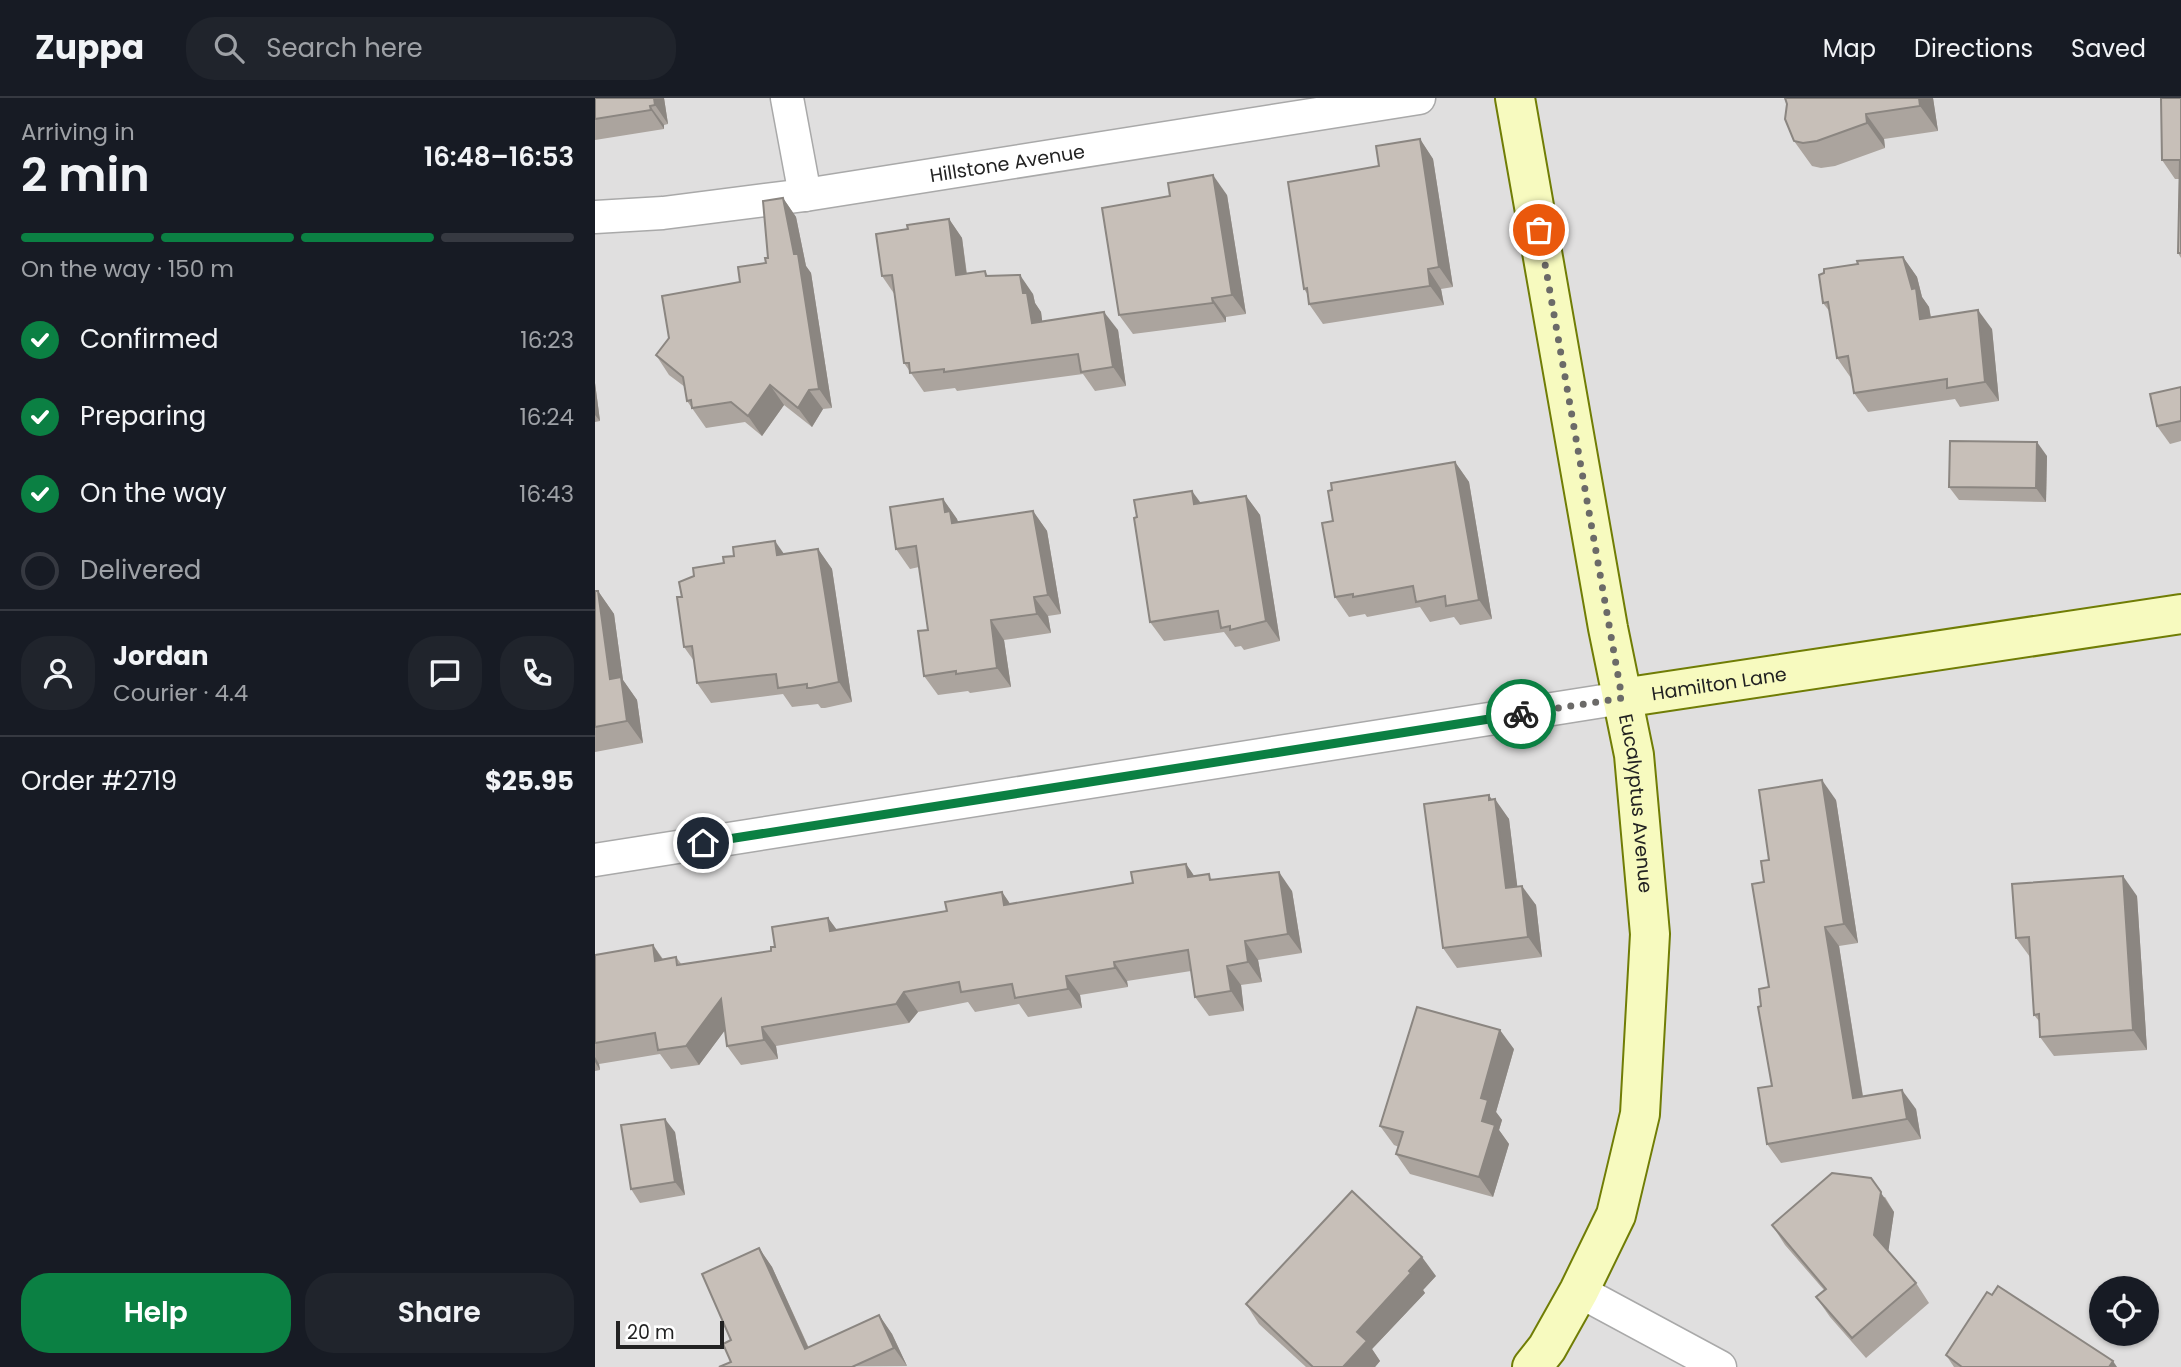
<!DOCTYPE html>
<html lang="en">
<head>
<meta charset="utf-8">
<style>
  body { margin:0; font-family:Poppins,sans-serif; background:#20242c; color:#f1f3f6; height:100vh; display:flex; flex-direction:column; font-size:26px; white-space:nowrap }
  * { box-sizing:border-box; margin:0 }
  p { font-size:23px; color:#9ea1a6 }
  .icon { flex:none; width:38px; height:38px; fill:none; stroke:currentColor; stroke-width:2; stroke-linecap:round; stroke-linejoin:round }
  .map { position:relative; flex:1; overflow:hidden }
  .panel { display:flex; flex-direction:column; background:#171b24; width:595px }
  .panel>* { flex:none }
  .fabs { position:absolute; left:1494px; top:1178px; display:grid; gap:14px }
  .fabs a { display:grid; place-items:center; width:70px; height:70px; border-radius:50%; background:#171b24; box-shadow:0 2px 5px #0004; font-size:35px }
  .scale { position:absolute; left:21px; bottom:18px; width:108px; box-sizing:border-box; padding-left:7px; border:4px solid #222; border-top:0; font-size:19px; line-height:24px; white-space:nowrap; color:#222; -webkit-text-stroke:5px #fff; paint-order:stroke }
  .pin { position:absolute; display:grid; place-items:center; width:60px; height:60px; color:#fff; margin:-30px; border:4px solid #fff; border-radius:50%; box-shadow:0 2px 7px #0007 }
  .courier { position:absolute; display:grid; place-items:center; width:70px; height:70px; margin:-35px; border:5px solid #0b8043; border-radius:50%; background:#fff; color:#222; box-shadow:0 2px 9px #0007 }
  .summary em { font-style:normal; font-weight:600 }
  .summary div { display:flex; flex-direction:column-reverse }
  .summary { display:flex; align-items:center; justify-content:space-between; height:119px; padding:0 21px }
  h1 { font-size:46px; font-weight:600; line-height:52px }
  .bar { display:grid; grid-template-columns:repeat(4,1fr); gap:10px 7px; align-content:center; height:84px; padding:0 21px }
  .bar i { height:9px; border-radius:5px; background:#363941 }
  .bar .current { background:#0b8043 }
  .bar p { grid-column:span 4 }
  .line { display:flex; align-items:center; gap:18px; padding:0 21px; border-top:2px solid #363941 }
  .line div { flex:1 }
  .round { display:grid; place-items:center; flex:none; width:74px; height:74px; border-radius:28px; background:#20242c }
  ol { padding:0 21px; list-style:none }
  li { display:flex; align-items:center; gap:21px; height:77px }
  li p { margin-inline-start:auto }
  li .icon { padding:7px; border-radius:50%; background:#0b8043; color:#fff; stroke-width:4 }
  li:last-child { color:#9ea1a6 }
  li i { width:38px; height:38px; border:4px solid #363941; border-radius:50% }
  .button { display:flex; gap:14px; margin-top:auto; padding:14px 21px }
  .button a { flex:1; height:80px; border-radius:28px; background:#0b8043; color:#fff; font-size:28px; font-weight:600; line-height:80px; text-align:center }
  .button a+a { background:#20242c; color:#f1f3f6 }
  header { display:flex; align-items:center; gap:42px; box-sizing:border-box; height:98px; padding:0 35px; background:#171b24; border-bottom:2px solid #363941 }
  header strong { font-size:33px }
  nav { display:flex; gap:38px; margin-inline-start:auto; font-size:24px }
  .search { width:490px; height:63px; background:#20242c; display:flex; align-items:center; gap:18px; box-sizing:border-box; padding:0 24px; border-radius:28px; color:#9ea1a6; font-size:26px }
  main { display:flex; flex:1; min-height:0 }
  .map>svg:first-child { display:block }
  .residential { fill:#e0dfdf; fill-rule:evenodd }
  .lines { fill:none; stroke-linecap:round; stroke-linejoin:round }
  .street-casing { stroke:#a9a9a9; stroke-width:35 }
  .secondary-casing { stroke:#707d05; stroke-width:42 }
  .street { stroke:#fff; stroke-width:32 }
  .secondary { stroke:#f7fabf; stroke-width:38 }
  .wall { fill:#aba49e }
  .shaded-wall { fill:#8b8681 }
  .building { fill:#c7bfb8; stroke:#8b8681; stroke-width:2 }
  .done { stroke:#6b6a68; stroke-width:7; stroke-dasharray:0 12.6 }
  .route { stroke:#0b8043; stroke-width:9 }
  .labels { text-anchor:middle; stroke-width:5; stroke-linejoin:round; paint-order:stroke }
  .street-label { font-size:19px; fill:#222; stroke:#fff }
</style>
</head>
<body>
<header>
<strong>Zuppa</strong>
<div class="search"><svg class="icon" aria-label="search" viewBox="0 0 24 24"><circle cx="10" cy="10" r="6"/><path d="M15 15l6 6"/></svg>Search here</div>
<nav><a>Map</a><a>Directions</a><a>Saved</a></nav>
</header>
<main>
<section class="panel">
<div class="summary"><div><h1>2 min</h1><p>Arriving in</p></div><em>16:48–16:53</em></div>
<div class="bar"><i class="current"></i><i class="current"></i><i class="current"></i><i></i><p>On the way · 150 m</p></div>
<ol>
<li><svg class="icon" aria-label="check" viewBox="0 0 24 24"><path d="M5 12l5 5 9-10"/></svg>Confirmed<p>16:23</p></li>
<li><svg class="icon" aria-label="check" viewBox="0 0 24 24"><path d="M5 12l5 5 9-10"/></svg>Preparing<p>16:24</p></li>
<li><svg class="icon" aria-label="check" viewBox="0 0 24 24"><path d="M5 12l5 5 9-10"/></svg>On the way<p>16:43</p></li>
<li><i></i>Delivered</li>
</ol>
<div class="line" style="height:126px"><a class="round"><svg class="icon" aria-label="person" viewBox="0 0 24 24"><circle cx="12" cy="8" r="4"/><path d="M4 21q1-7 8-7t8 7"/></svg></a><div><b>Jordan</b><p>Courier · 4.4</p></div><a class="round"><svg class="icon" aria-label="chat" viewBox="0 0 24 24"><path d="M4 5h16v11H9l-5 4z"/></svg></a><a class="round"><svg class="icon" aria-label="phone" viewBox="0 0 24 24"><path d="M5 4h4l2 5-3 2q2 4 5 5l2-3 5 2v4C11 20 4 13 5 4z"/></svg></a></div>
<div class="line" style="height:91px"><div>Order #2719</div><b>$25.95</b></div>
<div class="button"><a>Help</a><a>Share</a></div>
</section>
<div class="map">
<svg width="1586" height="1269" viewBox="0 0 1586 1269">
  <rect width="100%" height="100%" fill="#f2efe9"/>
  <!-- residential -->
  <path class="residential" d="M 0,0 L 1586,0 L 1586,1269 L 0,1269 ZM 1507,1190 L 1552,1190 L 1552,1236 L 1507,1236 Z"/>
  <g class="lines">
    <defs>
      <g id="street">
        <polyline points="192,0 210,97"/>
        <path id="s1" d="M 0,119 L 68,115 L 210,97 L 824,0"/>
        <polyline points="0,762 1027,600"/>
        <polyline points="984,1193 1125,1269"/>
      </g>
      <g id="secondary">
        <path id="s2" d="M 920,0 L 1013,530 L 1039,657 L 1055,836 L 1045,1016 L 1021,1117 L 984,1193 L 952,1250 L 937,1269"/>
        <path id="s3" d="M 1027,600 L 1586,516"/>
      </g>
    </defs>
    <!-- street casing -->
    <use href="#street" class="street-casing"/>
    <!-- secondary casing -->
    <use href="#secondary" class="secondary-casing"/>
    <!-- street -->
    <use href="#street" class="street"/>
    <!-- secondary -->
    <use href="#secondary" class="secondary"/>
  </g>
  <!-- wall -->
  <g class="wall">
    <polygon points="0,0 69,0 73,26 69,27 69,31 0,42"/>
    <polygon points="1338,0 1343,33 1289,41 1290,50 1240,68 1226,70 1217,68 1199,43 1192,6"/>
    <polygon points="1586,0 1586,160 1583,155 1584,81 1580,81 1567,62"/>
    <polygon points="825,41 838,61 858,189 846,191 849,207 728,226 714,206 713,197 709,191 784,68"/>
    <polygon points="632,97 651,216 631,219 631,224 538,236 524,217"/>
    <polygon points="188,100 201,119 211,168 216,175 237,310 228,311 217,329 189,307 167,338 150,324 111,330 92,303 90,289 74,277 61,257 145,184 171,165"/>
    <polygon points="354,121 367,140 372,176 390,173 393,178 438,196 440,205 446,214 447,223 523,232 531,288 500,293 488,276 362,293 360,290 329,294 309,265 300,197 287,178 313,131"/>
    <polygon points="1308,159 1322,179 1327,199 1334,209 1336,219 1397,231 1404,303 1365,309 1360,301 1273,314 1259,295 1257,279 1256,280 1242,260 1235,214 1228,205"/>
    <polygon points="0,285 5,323 0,324 0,329"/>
    <polygon points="1586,289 1586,343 1575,346 1562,328"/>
    <polygon points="1452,358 1451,404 1364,402 1354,389"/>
    <polygon points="860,364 874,384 897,521 865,527 859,519 835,524 825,509 772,519 770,516 754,519 740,499 738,423"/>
    <polygon points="651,398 665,417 685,543 649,552 646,548 640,549 629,534 569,543 555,524 606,405"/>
    <polygon points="348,401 362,421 363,424 438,413 452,433 466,516 453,518 456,535 409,542 416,589 375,595 373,593 343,597 329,578 333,532 324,469 315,471 301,451"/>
    <polygon points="223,451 237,471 257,604 230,610 226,610 223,606 197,609 188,596 116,605 102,585 99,563 89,549 87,499 99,478 189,456"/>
    <polygon points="0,493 3,493 19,516 28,582 42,602 48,645 0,654"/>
    <polygon points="897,702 914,721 922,788 941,807 947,859 862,870 848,850"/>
    <polygon points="1241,702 1263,845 1244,848 1268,998 1321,1011 1326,1041 1186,1065 1172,1046 1177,988 1166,908 1174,889 1169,784 1174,762"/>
    <polygon points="591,766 599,778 697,793 707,855 663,862 667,884 646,887 649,913 614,918 600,899 596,873 532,883 533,889 485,897 487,910 433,919 424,906 380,914 373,904 323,914 314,925 181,948 183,961 146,967 132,948 130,932 104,967 76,971 65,956 4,966 5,972 0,973 0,857 58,847 68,861 81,859 87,867 176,853 180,849 233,820 242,832 352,813 407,794 415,806 538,785"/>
    <polygon points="1542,798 1552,952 1459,958 1445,939 1444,923 1439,917 1435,859 1421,840"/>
    <polygon points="919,951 901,1014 907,1022 904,1032 914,1046 898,1099 815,1076 801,1056 804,1049 799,1047 785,1028"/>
    <polygon points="80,1034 90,1097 45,1105 36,1091"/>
    <polygon points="1290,1099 1299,1114 1293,1153 1321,1185 1334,1205 1271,1260 1235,1219 1221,1199 1229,1192 1190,1147 1177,1127"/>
    <polygon points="164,1150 177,1169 214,1250 284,1217 297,1236 312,1268 124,1269 136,1264 136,1242"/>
    <polygon points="841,1178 828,1192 830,1195 777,1251 785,1263 780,1269 711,1269 664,1226 651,1206"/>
    <polygon points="1397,1197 1522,1269 1359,1269 1351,1257"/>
  </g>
  <!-- shaded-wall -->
  <g class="shaded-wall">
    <polygon points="59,0 69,0 73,26 60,7"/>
    <polygon points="1324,0 1338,0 1343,33 1325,8"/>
    <polygon points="55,8 69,27 69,31 56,12"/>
    <polygon points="1271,16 1289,41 1290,50 1272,25"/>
    <polygon points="825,41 838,61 858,189 844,169"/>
    <polygon points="618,77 632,97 651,216 637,197"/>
    <polygon points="188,100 201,119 211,168 216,175 237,310 224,291"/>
    <polygon points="354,121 367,140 374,196 361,177"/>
    <polygon points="1308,159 1322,179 1327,199 1334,209 1339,240 1325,221"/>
    <polygon points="833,171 846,191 849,207 835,188"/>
    <polygon points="425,177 438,196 440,205 446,214 450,244 437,225 428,195"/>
    <polygon points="617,200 631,219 631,224 618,205"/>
    <polygon points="1383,212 1397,231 1404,303 1390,284"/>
    <polygon points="509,214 523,232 531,288 518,269"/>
    <polygon points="0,285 5,323 0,317"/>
    <polygon points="175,287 189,307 167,338 153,318"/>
    <polygon points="214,292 228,311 217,329 203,310"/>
    <polygon points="1442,344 1452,358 1451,404 1441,390"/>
    <polygon points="860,364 874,384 897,521 884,502"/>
    <polygon points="597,393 611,412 599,406"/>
    <polygon points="651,398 665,417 685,543 671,523"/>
    <polygon points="348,401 362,421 363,424 357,425 350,414"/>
    <polygon points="438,413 452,433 466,516 453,497"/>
    <polygon points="180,443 194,463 182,457"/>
    <polygon points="223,451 237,471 257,604 244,584"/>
    <polygon points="3,493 19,516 28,582 42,602 48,645 32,623 15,581"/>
    <polygon points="439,499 453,518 456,535 442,516"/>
    <polygon points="396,522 409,542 416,589 402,570"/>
    <polygon points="1227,682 1241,702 1263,845 1249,826"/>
    <polygon points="894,697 901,708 900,701 914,721 925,810 911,790"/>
    <polygon points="591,766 604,785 593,779"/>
    <polygon points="684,774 697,793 707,855 693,836"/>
    <polygon points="1528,778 1542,798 1552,952 1538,932"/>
    <polygon points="927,788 941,807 947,859 933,839"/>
    <polygon points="407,794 420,813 409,807"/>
    <polygon points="233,820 247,839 235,833"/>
    <polygon points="1230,829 1244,848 1271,1019 1258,1000"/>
    <polygon points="650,843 663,862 667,884 653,864"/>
    <polygon points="58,847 71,867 60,863"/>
    <polygon points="519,864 532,883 533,889 520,870"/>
    <polygon points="632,868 646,887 649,913 636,893"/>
    <polygon points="471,878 485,897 487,910 473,891"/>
    <polygon points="309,894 323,914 314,925 301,906"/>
    <polygon points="126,901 139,920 104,967 91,948"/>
    <polygon points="167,929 181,948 183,961 169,942"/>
    <polygon points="905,932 919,951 901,1014 907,1022 904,1032 914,1046 898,1099 884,1079 887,1023 886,1000"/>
    <polygon points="0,959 4,966 5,972 0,964"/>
    <polygon points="1307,992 1321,1011 1326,1041 1312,1021"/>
    <polygon points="70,1021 80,1034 90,1097 80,1084"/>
    <polygon points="1276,1080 1299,1114 1293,1156 1279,1137"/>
    <polygon points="164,1150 177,1169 222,1269 210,1251"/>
    <polygon points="827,1159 841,1178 828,1192 830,1195 777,1251 785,1263 780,1269 748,1269 762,1234"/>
    <polygon points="284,1217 297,1236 312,1268 299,1250"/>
    <polygon points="1518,1263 1522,1269 1514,1269"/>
  </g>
  <!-- building -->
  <g class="building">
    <polygon points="0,0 59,0 60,7 55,8 56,12 0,21"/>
    <polygon points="1190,0 1324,0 1325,8 1271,16 1272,25 1222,43 1208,45 1199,43 1190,21 1192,6"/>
    <polygon points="1566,0 1586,0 1586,155 1583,155 1585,62 1567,62"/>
    <polygon points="825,41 844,169 833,171 835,188 714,206 712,190 709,191 693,84 784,68 781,48"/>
    <polygon points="618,77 637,197 617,200 618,205 524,217 507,110 575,98 573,85"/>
    <polygon points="188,100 199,156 203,156 224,291 214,292 203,310 175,287 153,318 136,304 97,310 96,302 92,303 88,279 61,257 74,240 67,198 145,184 143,169 171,165 170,160 173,160 168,103"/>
    <polygon points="354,121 361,177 390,173 391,178 425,177 428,195 432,195 437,225 509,214 518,269 486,274 483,256 349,274 349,271 315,275 314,265 309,265 297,177 287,178 281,136 313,131 312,127"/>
    <polygon points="1308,159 1317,191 1321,190 1325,221 1383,212 1390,284 1352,290 1352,281 1259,295 1253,258 1242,260 1233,204 1228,205 1224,177 1229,175 1229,171 1263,166 1262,163"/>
    <polygon points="1586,289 1586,323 1562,328 1555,296"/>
    <polygon points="1355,343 1442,344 1441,390 1354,389"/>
    <polygon points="860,364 884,502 851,508 850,498 821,504 818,488 758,499 758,496 740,499 727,425 738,423 733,393 737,392 736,385"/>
    <polygon points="597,393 599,406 651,398 671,523 635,532 635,528 626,530 623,513 555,524 539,420 542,419 539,402"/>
    <polygon points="348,401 350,414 355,413 357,425 438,413 453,497 439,499 442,516 396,522 402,570 361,576 361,573 329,578 323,533 333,532 321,448 301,451 295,409"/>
    <polygon points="180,443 182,457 223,451 244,584 216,590 212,590 212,586 183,590 181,576 102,585 97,548 89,549 82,499 87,499 84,484 99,478 98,470 129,465 128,459 139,458 138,449"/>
    <polygon points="0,493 3,493 15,581 26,579 32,623 0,629"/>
    <polygon points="1227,682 1249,826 1230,829 1258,1000 1307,992 1312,1021 1172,1046 1163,990 1177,988 1163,909 1166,908 1164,891 1174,889 1157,786 1169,784 1166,763 1174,762 1164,692"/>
    <polygon points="894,697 894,702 900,701 911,790 927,788 933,839 848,850 829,706"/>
    <polygon points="591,766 593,779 614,776 615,782 684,774 693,836 650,843 653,864 632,868 636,893 600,899 593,852 519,864 520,870 471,878 473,891 420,900 417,886 366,894 364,884 309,894 301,906 167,929 169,942 132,948 126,901 91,948 63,952 60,935 0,945 0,857 58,847 60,863 81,859 82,867 176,853 176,849 180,849 177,829 233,820 235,833 352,813 350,804 407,794 409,807 538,785 536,774"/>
    <polygon points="1528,778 1538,932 1445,939 1444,916 1439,917 1434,839 1421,840 1417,786"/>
    <polygon points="822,909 905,932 886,1000 893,1002 887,1023 900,1027 884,1079 801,1056 808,1034 785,1028"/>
    <polygon points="70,1021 80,1084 36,1091 26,1027"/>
    <polygon points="1237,1075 1276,1080 1286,1094 1279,1137 1321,1185 1257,1240 1221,1199 1231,1191 1177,1127"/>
    <polygon points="757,1093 827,1159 814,1173 816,1175 762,1234 772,1243 748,1269 718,1269 651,1206"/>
    <polygon points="164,1150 210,1251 284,1217 299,1250 257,1269 124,1269 136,1264 128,1246 136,1242 107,1176"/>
    <polygon points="1403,1188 1518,1263 1514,1269 1367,1269 1351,1257 1392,1194 1397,1197"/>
  </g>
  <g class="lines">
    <!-- done -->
    <polyline class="done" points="926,616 1027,600 944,132"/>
    <!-- route -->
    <polyline class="route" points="108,745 926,616"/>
  </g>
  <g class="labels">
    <!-- street labels -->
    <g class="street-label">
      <text dy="7" stroke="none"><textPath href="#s1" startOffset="416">Hillstone Avenue</textPath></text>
      <text dy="7" stroke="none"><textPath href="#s3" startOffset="98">Hamilton Lane</textPath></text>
      <text dy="7" stroke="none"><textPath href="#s2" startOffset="716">Eucalyptus Avenue</textPath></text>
    </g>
  </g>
</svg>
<div class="fabs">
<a><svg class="icon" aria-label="locate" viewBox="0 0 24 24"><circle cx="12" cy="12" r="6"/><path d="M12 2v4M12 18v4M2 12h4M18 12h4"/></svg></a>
</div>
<div class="scale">20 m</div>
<div class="pin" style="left:944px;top:132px;background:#ea580c"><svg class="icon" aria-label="bag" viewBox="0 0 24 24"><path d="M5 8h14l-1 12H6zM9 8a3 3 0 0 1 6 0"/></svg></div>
<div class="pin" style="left:108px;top:745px;background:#1f2937"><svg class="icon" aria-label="home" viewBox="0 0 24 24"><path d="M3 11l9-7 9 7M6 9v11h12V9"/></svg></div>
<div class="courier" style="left:926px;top:616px"><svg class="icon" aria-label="bike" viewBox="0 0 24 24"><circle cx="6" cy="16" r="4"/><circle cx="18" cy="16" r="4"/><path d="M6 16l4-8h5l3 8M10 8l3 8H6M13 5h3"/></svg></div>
</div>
</main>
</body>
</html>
